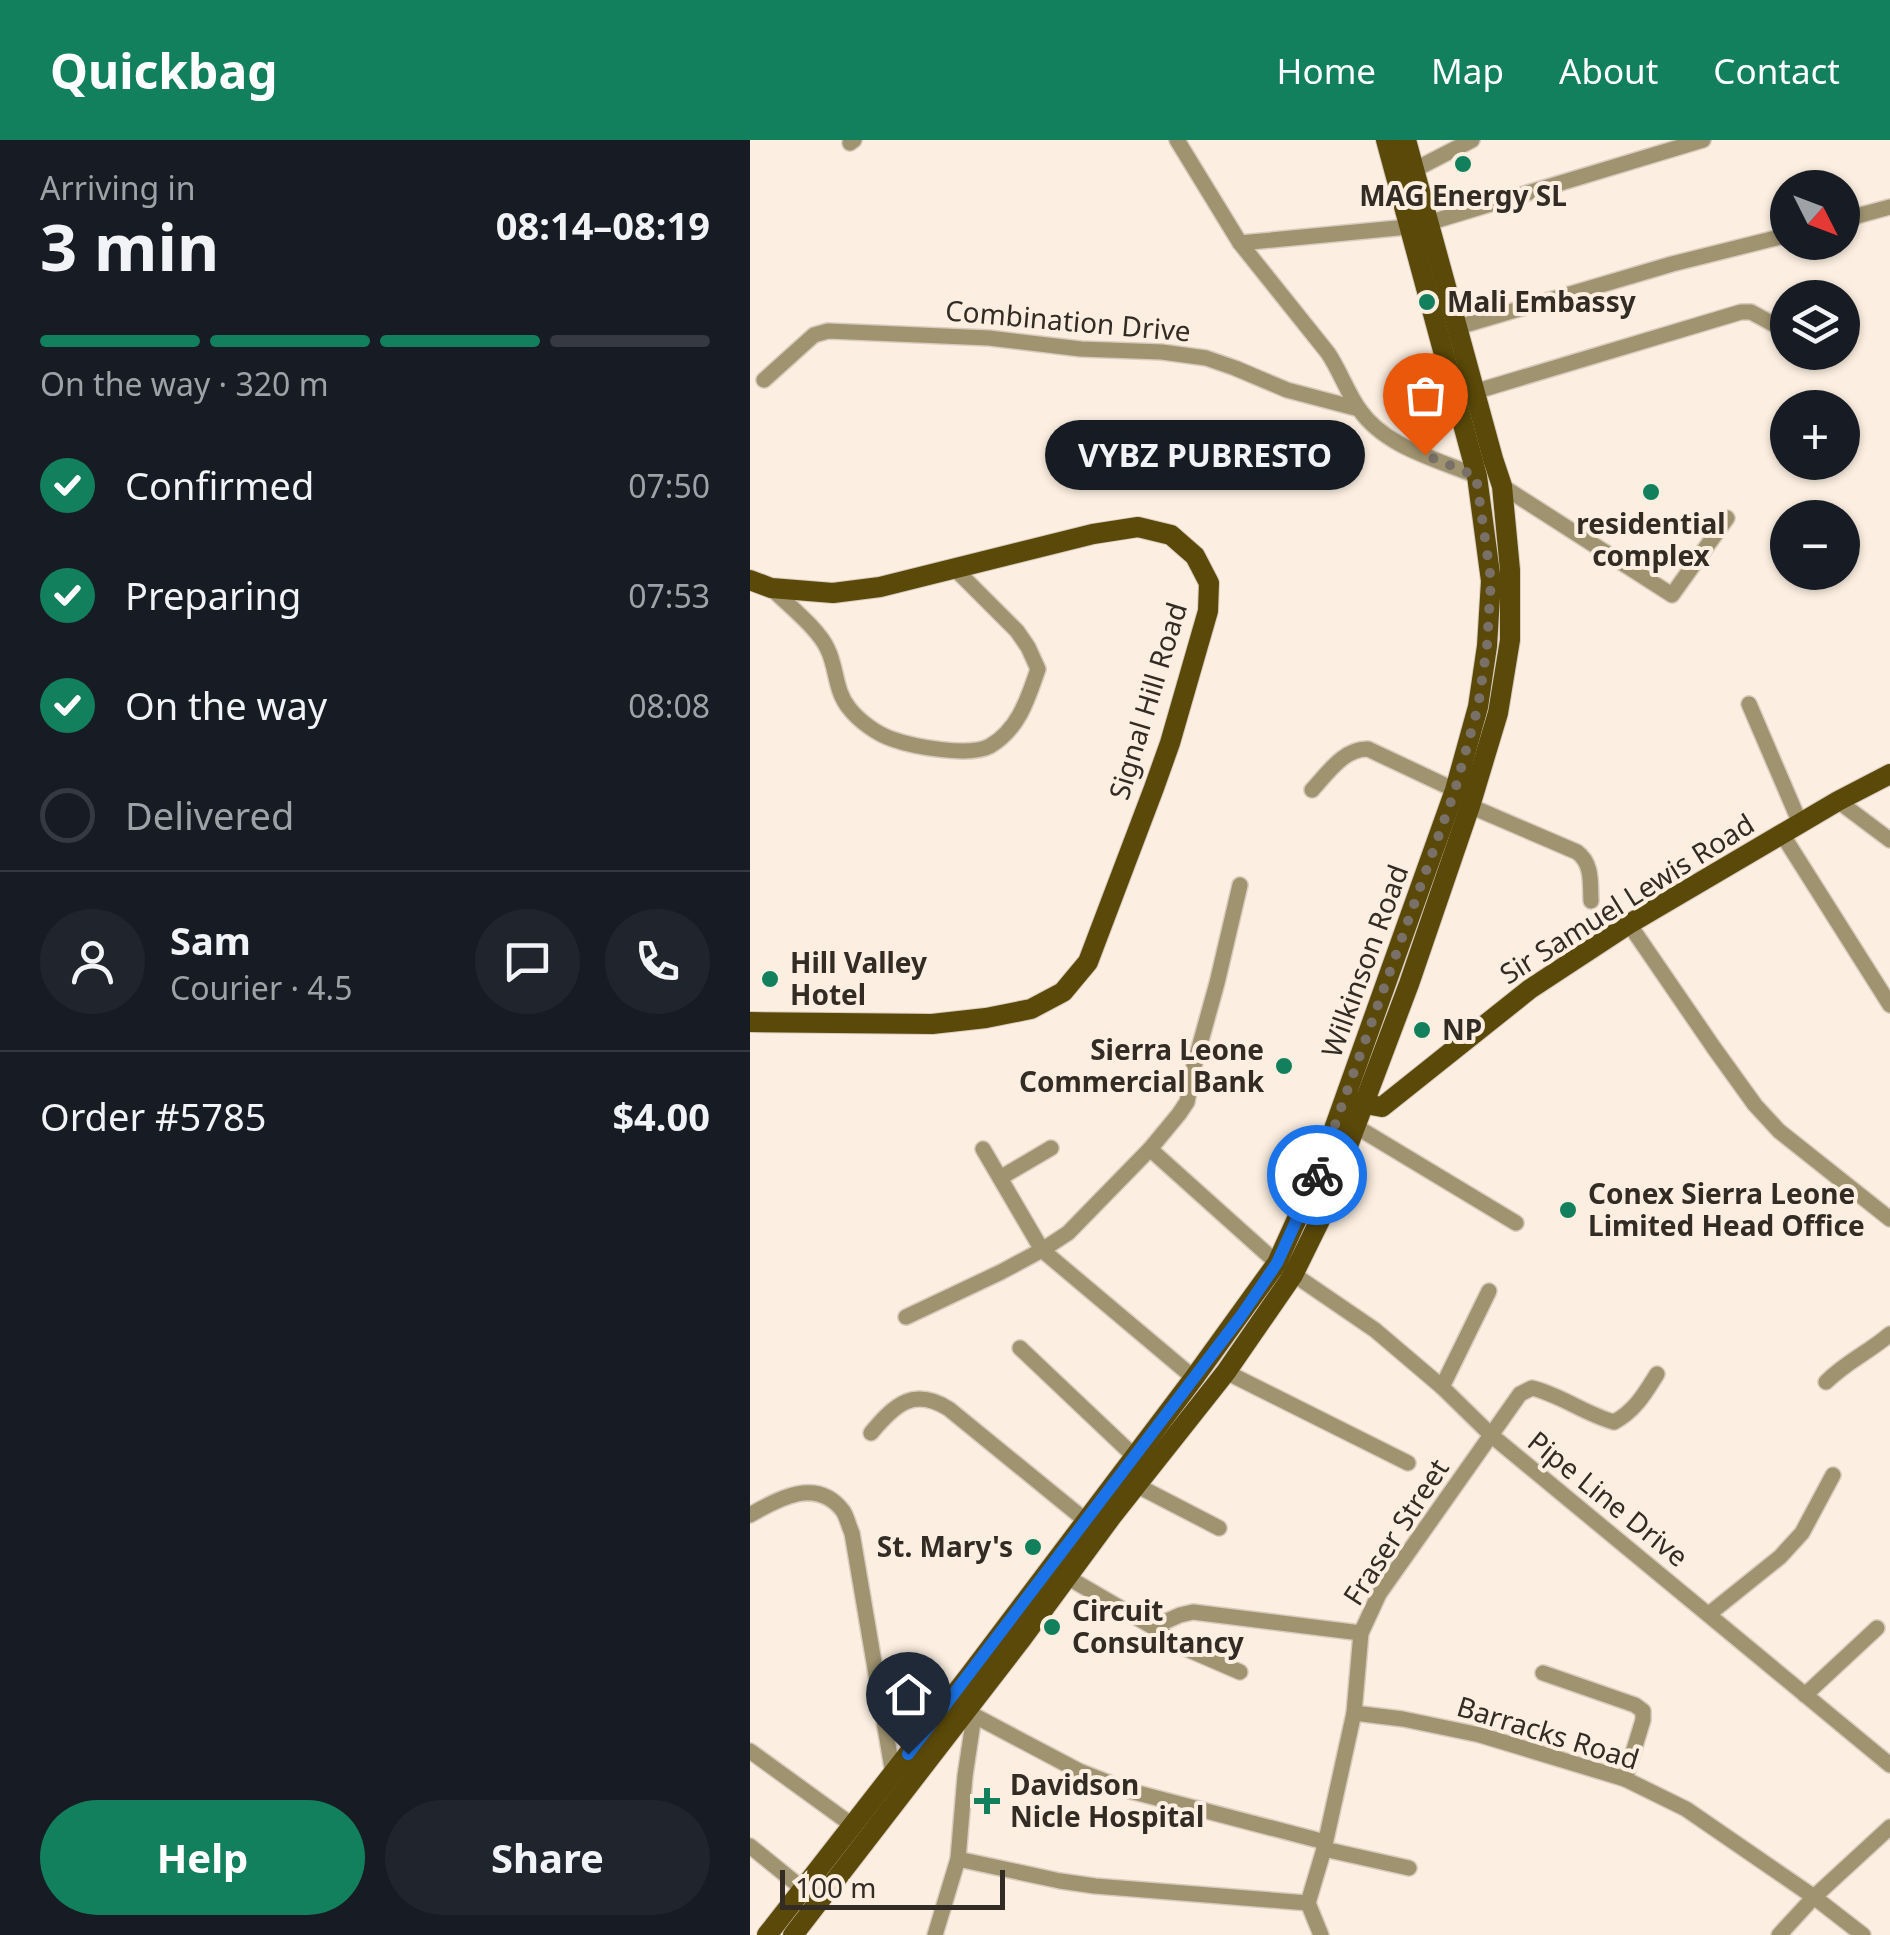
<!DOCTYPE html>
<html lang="en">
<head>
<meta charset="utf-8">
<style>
  body { margin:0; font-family:"Noto Sans",sans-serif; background:#20242c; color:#f1f3f6; height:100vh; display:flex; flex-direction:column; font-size:38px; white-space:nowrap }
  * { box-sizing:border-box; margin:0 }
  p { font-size:32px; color:#9ea1a6 }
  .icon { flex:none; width:55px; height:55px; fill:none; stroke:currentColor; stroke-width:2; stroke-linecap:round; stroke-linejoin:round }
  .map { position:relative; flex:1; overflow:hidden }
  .sheet { display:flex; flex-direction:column; background:#171b24; width:750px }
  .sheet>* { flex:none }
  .needle { width:65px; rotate:132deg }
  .controls { position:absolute; left:1020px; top:30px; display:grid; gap:20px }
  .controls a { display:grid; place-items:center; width:90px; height:90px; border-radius:50%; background:#171b24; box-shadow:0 2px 8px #0004; font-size:50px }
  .scale { position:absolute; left:30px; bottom:25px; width:225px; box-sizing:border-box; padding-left:10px; border:5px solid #322c25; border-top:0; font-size:28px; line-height:35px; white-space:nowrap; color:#322c25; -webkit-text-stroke:8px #fcefe1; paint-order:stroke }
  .pin { position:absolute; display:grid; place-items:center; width:85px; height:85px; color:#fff; margin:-102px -42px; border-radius:50% 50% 50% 0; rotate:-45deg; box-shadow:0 0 10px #0007 }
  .pin .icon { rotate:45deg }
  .courier { position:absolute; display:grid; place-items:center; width:100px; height:100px; margin:-50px; border:8px solid #1a73e8; border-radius:50%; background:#fff; color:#222; box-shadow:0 2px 12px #0007 }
  .bubble { position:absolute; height:70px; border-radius:35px; background:#171b24; box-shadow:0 2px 8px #0004; font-size:32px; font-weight:700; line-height:70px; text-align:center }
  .overview em { font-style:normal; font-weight:700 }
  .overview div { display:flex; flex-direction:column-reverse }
  .overview { display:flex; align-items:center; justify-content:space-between; height:170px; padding:0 40px }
  h1 { font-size:65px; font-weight:700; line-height:75px }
  .bar { display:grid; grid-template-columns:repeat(4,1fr); gap:15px 10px; align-content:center; height:120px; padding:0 40px }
  .bar i { height:12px; border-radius:8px; background:#363941 }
  .bar .current { background:#12805c }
  .bar p { grid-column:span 4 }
  .line { display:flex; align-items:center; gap:25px; padding:0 40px; border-top:2px solid #363941 }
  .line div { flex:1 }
  .round { display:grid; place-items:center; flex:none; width:105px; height:105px; border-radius:52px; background:#20242c }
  ol { padding:0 40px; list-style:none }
  li { display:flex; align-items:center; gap:30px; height:110px }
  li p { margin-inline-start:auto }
  li .icon { padding:10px; border-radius:50%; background:#12805c; color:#fff; stroke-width:4 }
  li:last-child { color:#9ea1a6 }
  li i { width:55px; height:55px; border:5px solid #363941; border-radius:50% }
  .primary-button { display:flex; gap:20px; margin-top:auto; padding:20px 40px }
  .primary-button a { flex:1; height:115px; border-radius:60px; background:#12805c; color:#fff; font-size:40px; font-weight:700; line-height:115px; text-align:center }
  .primary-button a+a { background:#20242c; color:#f1f3f6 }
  header { display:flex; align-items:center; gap:60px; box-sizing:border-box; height:140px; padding:0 50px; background:#12805c; color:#fff }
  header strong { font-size:48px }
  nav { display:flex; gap:55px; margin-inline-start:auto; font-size:35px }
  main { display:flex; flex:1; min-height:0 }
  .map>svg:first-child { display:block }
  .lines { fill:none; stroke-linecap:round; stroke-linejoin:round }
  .minor-casing { stroke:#d8ccbf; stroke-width:18 }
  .major-casing { stroke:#d8ccbf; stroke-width:22 }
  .minor { stroke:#a09470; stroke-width:15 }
  .major { stroke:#5a4908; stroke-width:20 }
  .done { stroke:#797067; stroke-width:10; stroke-dasharray:0 18 }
  .route { stroke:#1a73e8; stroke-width:12 }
  .poi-dot { fill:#12805c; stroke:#fcefe1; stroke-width:4 }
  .labels { text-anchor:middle; stroke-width:8; stroke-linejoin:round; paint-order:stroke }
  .poi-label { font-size:28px; font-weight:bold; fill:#322c25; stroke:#fcefe1; text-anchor:start }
  .street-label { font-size:28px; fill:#322c25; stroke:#fcefe1 }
</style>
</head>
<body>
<header>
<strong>Quickbag</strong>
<nav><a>Home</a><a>Map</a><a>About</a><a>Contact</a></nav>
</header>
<main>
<section class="sheet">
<div class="overview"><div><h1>3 min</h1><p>Arriving in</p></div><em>08:14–08:19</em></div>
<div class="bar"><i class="current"></i><i class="current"></i><i class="current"></i><i></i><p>On the way · 320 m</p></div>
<ol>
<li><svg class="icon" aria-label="check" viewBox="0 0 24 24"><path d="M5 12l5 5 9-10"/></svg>Confirmed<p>07:50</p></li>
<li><svg class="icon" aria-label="check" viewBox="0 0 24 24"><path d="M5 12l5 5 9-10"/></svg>Preparing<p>07:53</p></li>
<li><svg class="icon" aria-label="check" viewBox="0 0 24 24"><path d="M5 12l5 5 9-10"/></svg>On the way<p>08:08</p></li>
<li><i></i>Delivered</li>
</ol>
<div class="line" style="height:180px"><a class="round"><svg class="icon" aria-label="person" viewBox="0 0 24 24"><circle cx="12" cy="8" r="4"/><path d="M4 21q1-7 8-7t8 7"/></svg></a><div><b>Sam</b><p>Courier · 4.5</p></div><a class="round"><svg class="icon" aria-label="chat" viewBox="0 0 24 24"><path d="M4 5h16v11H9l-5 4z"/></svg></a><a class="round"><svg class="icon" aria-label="phone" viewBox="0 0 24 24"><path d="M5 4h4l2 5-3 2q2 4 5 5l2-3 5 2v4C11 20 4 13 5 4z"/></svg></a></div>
<div class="line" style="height:130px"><div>Order #5785</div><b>$4.00</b></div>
<div class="primary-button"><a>Help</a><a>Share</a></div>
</section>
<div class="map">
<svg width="1140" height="1795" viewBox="0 0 1140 1795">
  <rect width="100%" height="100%" fill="#fcefe1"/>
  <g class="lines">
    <defs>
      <g id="minor">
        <path d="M 427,0 L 490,103 L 578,213 C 590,231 597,252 609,269 C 635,307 686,319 727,336"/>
        <polyline points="100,3 104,0"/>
        <polyline points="664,30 722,0"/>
        <polyline points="1092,80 1140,67"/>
        <polyline points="490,103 658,87 678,83 953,0"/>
        <polyline points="708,187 922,124 1038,95"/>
        <polyline points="14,240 64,195 78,191 239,198 331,209 412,212 456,218 485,228 537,250 609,269"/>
        <polyline points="724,252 991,172 1001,172 1023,184 1038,181"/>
        <polyline points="752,346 922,455 977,378"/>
        <path d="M 21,448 C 38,465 69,489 78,510 C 87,529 85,551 99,568 C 109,581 127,594 142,599 C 164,607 220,617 240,606 C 269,589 278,558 288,529 L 278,507 L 267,491 L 205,429"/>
        <polyline points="999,564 1050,683"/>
        <path d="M 562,650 C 577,634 594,608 618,609 L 705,650"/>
        <polyline points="1088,661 1140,700"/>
        <path d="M 720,666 L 827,712 C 843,724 840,743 841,761"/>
        <polyline points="1032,694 1140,865"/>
        <polyline points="879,784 964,908 1005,965 1029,991 1140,1079"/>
        <polyline points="610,989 766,1083"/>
        <polyline points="233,1009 292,1110 444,1238"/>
        <polyline points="400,1009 527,1123 625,1190 692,1247 741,1295 1140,1625"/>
        <polyline points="250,1038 301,1008"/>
        <polyline points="156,1177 251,1132 292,1110 318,1093 400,1009 429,974 437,962 444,926 467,843 490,745"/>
        <polyline points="270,1208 384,1316"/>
        <polyline points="476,1232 658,1323"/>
        <path d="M 1076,1242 C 1097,1221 1118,1213 1140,1194"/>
        <polyline points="692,1247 739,1151"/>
        <path d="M 121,1293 C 145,1264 164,1247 199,1269 L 335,1380"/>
        <polyline points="386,1345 469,1388"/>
        <path d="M 0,1375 C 29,1358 67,1337 93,1371 C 97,1377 99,1387 102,1393 L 143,1634"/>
        <polyline points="317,1437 403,1487 430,1506 490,1532"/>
        <polyline points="959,1474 1030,1417 1052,1393 1083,1335"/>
        <polyline points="403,1487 430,1475 443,1472 611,1493"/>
        <polyline points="793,1533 885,1565 893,1571 893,1580 875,1639"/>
        <polyline points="1055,1555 1127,1488"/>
        <polyline points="210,1568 329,1631 380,1651 575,1702"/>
        <polyline points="604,1573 653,1579 730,1595 875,1639 936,1669 1064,1757 1113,1795"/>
        <polyline points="0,1611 102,1685"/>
        <polyline points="0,1706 53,1749"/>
        <polyline points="574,1709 659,1728"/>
        <polyline points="208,1719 310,1741 345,1746 558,1763"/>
        <polyline points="185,1795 208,1719 215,1636 224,1576"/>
        <path d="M 571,1795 L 558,1763 L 574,1709 L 604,1573 L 611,1493 L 629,1454 L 770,1254 L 782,1248 C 811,1255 835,1274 864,1282 C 885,1271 895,1253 907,1234"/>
        <polyline points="1029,1795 1064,1757 1140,1687"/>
      </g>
      <g id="major">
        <polyline points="0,440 21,448 83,453 130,447 343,394 388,387 421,395 445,416 459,443 458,471 420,603 404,648 338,822 313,852 281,869 236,878 182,884 0,882"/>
        <polyline points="604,962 632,967 780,849 879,784 1088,661 1140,634"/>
        <polyline points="17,1795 219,1536 444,1238 527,1123 570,1028 705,650 728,567 737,506 741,441 727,336 636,0"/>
        <polyline points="43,1795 270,1501 362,1376 476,1232 543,1135 570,1080 659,844 720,666 748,573 760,500 760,430 752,346 743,319 656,0"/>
      </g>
    </defs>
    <!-- minor casing -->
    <use href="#minor" class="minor-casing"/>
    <!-- major casing -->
    <use href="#major" class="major-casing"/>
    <!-- minor -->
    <use href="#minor" class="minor"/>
    <!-- major -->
    <use href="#major" class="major"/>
  </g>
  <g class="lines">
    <!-- done -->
    <polyline class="done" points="567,1035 705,650 728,567 737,506 741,440 726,336 675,315"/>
    <!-- route -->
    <polyline class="route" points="158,1614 491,1176 527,1123 567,1035"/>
  </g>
  <!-- markers -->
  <g class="poi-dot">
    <circle cx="713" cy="24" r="10"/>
    <circle cx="677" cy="162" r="10"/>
    <circle cx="901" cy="352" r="10"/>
    <circle cx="20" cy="839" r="10"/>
    <circle cx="672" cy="890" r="10"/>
    <circle cx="534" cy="926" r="10"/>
    <circle cx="818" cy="1070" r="10"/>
    <circle cx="283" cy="1407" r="10"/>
    <circle cx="302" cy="1487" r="10"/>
    <path d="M232 1646h10v10h10v10h-10v10h-10v-10h-10v-10h10z"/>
  </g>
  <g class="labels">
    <!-- poi labels -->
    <g class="poi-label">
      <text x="713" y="66" text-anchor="middle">MAG Energy SL</text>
      <text x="697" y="172">Mali Embassy</text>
      <text x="901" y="394" text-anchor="middle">residential<tspan x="901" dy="32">complex</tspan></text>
      <text x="40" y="833">Hill Valley<tspan x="40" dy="32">Hotel</tspan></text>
      <text x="692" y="900">NP</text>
      <text x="514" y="920" text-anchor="end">Sierra Leone<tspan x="514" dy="32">Commercial Bank</tspan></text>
      <text x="838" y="1064">Conex Sierra Leone<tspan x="838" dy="32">Limited Head Office</tspan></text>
      <text x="263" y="1417" text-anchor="end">St. Mary's</text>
      <text x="322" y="1481">Circuit<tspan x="322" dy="32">Consultancy</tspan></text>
      <text x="260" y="1655">Davidson<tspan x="260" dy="32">Nicle Hospital</tspan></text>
    </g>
    <!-- street labels -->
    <g class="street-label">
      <text transform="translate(318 181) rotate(5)" y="10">Combination Drive</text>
      <text transform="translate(398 561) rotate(-73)" y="10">Signal Hill Road</text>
      <text transform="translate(877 759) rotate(-32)" y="10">Sir Samuel Lewis Road</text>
      <text transform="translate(615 821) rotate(-70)" y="10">Wilkinson Road</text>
      <text transform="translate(858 1359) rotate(39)" y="10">Pipe Line Drive</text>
      <text transform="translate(646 1392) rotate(-57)" y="10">Fraser Street</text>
      <text transform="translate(798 1593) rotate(17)" y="10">Barracks Road</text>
    </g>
  </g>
</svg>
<div class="controls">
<a><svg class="needle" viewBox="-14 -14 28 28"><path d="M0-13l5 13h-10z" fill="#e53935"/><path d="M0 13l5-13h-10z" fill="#9ea1a6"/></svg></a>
<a><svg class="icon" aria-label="layers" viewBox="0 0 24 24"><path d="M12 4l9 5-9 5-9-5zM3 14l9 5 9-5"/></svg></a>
<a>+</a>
<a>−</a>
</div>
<div class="scale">100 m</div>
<div class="pin" style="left:675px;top:315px;background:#ea580c"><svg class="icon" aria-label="bag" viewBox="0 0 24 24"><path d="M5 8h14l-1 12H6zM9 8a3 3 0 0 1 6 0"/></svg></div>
<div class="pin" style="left:158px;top:1614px;background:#1f2937"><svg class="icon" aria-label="home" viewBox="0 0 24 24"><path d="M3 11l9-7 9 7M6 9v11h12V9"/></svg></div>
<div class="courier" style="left:567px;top:1035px"><svg class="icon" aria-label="bike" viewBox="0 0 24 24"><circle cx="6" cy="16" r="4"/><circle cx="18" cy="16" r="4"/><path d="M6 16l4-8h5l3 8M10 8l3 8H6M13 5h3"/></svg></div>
<div class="bubble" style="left:295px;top:280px;width:320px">VYBZ PUBRESTO</div>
</div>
</main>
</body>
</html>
